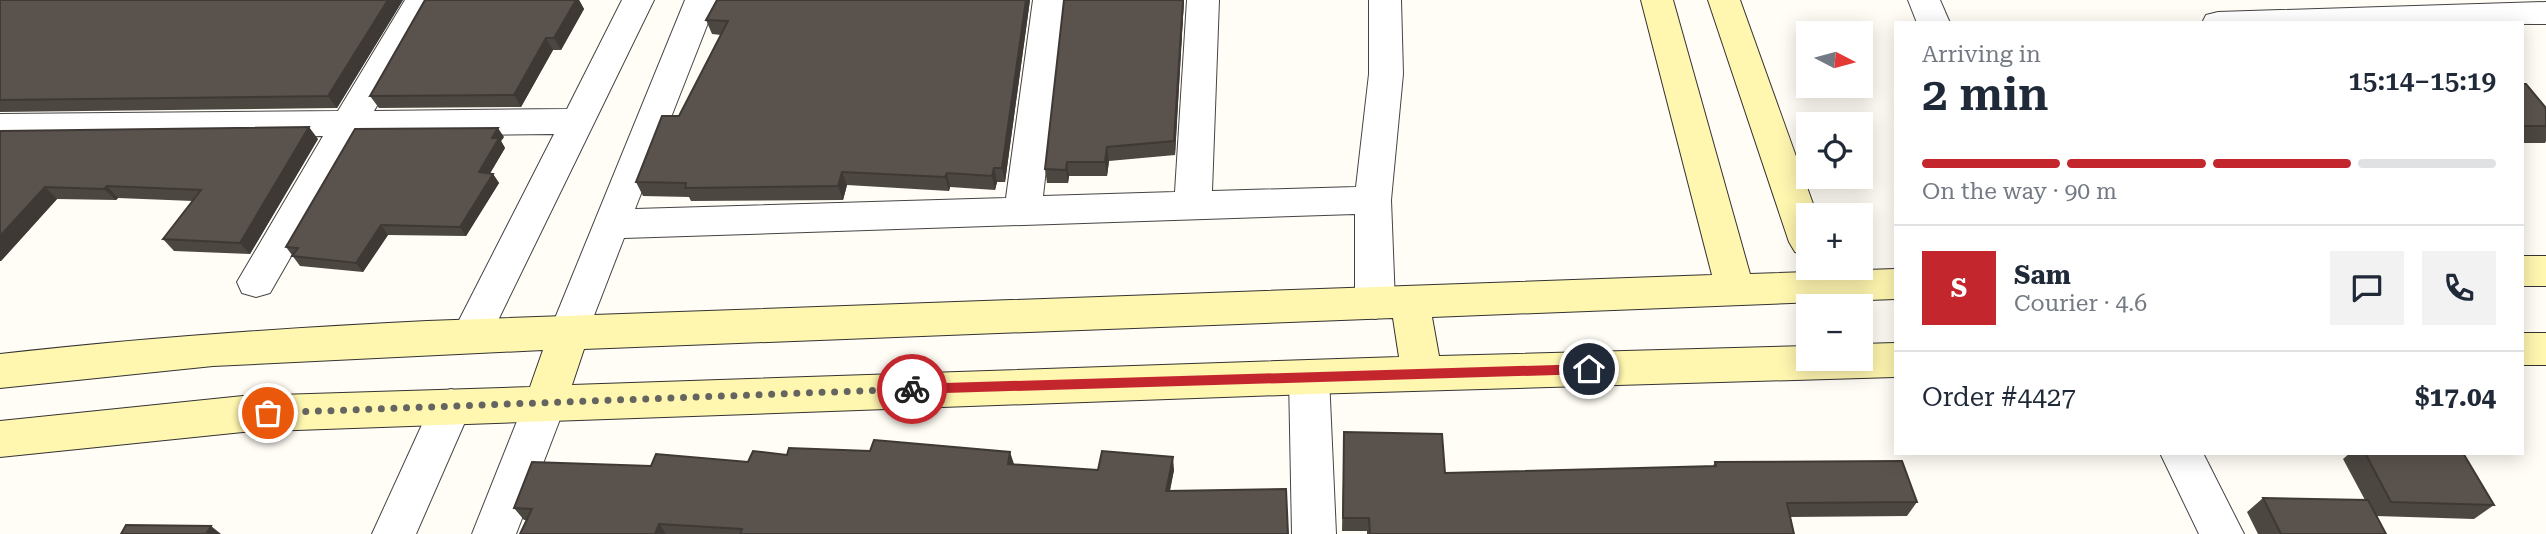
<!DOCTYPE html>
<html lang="en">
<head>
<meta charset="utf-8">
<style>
  body { margin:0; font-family:"Roboto Serif",serif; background:#f2f2f3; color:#1f2937; height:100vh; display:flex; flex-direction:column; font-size:26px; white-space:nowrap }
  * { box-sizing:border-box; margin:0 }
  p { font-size:23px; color:#747a83 }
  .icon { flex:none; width:38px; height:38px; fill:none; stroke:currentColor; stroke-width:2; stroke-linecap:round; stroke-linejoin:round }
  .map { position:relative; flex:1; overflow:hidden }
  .details { position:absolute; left:1894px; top:21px; width:630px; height:434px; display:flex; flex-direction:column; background:#fff; border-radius:0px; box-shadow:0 4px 18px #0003 }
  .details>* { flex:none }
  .needle { width:46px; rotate:96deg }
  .tools { position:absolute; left:1796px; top:21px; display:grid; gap:14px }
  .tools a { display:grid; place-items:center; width:77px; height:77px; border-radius:0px; background:#fff; box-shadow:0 4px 18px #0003; font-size:35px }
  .pin { position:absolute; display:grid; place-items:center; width:60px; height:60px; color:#fff; margin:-30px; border:4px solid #fff; border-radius:50%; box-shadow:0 2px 7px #0007 }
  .courier { position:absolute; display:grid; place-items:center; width:70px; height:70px; margin:-35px; border:5px solid #c4262e; border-radius:50%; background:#fff; color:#222; box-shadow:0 2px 9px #0007 }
  .head em { font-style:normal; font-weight:600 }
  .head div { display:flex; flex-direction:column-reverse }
  .head { display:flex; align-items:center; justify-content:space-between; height:119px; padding:0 28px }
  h1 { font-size:46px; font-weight:600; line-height:52px }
  .bar { display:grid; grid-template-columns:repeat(4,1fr); gap:10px 7px; align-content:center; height:84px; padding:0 28px }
  .bar i { height:9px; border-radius:5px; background:#e0e1e3 }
  .bar .on { background:#c4262e }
  .bar p { grid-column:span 4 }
  .line { display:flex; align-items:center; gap:18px; padding:0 28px; border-top:2px solid #e0e1e3 }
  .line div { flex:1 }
  .round { display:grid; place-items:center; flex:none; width:74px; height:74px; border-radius:0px; background:#f2f2f3 }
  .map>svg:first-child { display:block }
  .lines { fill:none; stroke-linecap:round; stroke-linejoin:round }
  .street-casing { stroke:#444; stroke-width:2 }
  .secondary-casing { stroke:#333; stroke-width:2 }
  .street { fill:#fff; fill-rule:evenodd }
  .secondary { fill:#fff6b0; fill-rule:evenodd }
  .wall { fill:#4d4742 }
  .shaded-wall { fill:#3f3936 }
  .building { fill:#5a524d; stroke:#3f3936; stroke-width:2 }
  .route { fill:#c4262e }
  .done { stroke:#646461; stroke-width:7; stroke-dasharray:0 12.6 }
</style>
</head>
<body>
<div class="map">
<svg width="2546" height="534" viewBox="0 0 2546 534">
  <rect width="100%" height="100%" fill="#fffdf5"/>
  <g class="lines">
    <defs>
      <g id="street">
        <polygon points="405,0 437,0 374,111 567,109 622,0 654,0 485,347 471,352 457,347 451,336 554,134 360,136 270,293 256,297 242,293 237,282 323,136 0,140 0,114 338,111"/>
        <polygon points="685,0 717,0 635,209 1006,198 1033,0 1065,0 1043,196 1175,192 1187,0 1219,0 1212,191 1356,187 1369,74 1369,0 1401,0 1403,74 1391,200 1395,303 1389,314 1375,319 1361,314 1355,303 1355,214 624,238 583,344 569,349 555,344 549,333"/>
        <polygon points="1908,0 1940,0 1950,23 1917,23"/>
        <polygon points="2546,2 2546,24 2202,23 2206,15 2218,12"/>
        <polygon points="1309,360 1323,365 1329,377 1336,534 1292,534 1289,377 1295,365"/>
        <polygon points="546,384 561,389 567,401 516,534 472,534 525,401 531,389"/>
        <polygon points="451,389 466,394 472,406 416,534 372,534 436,394"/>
        <polygon points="2160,453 2203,453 2244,534 2199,534"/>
      </g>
      <g id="secondary">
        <path d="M 1641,0 L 1673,0 L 1750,274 L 1895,269 L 1895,299 L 1432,317 L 1439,356 L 1808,346 L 1808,359 L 1860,359 L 1860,344 L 1895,343 L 1895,377 L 1309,394 L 243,432 L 0,457 L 0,421 L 243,396 L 530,387 L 543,350 L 213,366 L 0,388 L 0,354 C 142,338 284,328 427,321 L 1712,275 ZM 1393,318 L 1399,357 L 572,385 L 584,349 Z"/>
        <polygon points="1708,0 1740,0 1817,215 1808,215 1808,256 1795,252 1789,242"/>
        <rect x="2522" y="256" width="24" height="30"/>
        <rect x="2522" y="333" width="24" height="32"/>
      </g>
    </defs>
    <!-- street casing -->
    <use href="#street" class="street-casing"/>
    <!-- secondary casing -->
    <use href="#secondary" class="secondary-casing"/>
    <!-- street -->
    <use href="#street" class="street"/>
    <!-- secondary -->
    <use href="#secondary" class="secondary"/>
  </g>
  <!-- wall -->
  <g class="wall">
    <polygon points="0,0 403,0 337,108 0,112"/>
    <polygon points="425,0 579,0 584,9 561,50 553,50 521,107 379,108 370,96"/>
    <polygon points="1030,0 1005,182 997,182 995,190 950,187 949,191 847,185 843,200 691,201 689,197 643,196 636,182 679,116 721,35 712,34 706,20"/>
    <polygon points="1184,0 1175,155 1109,161 1107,176 1069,176 1068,183 1047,183 1045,169"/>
    <polygon points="2522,84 2546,108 2546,141 2545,143 2522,143"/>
    <polygon points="0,131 318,139 250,254 174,251 163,239 193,201 118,198 116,200 57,199 1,261 0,261"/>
    <polygon points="504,137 501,141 505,148 490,173 493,174 499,183 466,236 388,235 363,272 300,266 286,247"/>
    <polygon points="1344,432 1445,473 1713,466 1715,462 1917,502 1907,516 1790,517 1794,534 1367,534 1367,531 1342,531"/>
    <polygon points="2350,453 2463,453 2494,505 2474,519 2376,516 2386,534 2258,534 2247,512 2263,498 2365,500 2343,459"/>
    <polygon points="787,455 1014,464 1098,470 1174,470 1170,491 1288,534 520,534 526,520 524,520 514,508 651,466 748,462"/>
  </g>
  <!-- shaded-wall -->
  <g class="shaded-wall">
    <polygon points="388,0 403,0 337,108 328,96"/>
    <polygon points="576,0 579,0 584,9 561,50 554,38"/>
    <polygon points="1026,0 1030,0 1005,182 1002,168"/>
    <polygon points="1183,0 1184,0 1175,155 1174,141"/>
    <polygon points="546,38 553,50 521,107 514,95"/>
    <polygon points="309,127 318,139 250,254 240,243"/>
    <polygon points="498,128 504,137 501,141 505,148 485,182 479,172 492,138"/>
    <polygon points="1107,147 1109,161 1107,176 1105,162"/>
    <polygon points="1067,162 1069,176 1068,183 1066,170"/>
    <polygon points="994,168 997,182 995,190 992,176"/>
    <polygon points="842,172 847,185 843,200 838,186"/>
    <polygon points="947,173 950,187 949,191 945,177"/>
    <polygon points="493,174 499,183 466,236 460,227"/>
    <polygon points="107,186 118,198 116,200 104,189"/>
    <polygon points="45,187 57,199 1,261 0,260 0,236"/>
    <polygon points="381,225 388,235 363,272 356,263"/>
    <polygon points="1010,452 1014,464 1011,476 1008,464"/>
    <polygon points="1173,457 1174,470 1167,503 1166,491"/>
    <polygon points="659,524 666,534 655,534"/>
    <polygon points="211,526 221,534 206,534"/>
  </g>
  <!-- building -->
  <g class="building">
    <polygon points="0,0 388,0 328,96 0,100"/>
    <polygon points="425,0 576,0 554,38 546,38 514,95 370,96"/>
    <polygon points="717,0 1026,0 1002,168 994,168 992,176 947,173 945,177 842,172 838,186 685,188 686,183 636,182 662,116 679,116 728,21 706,20"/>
    <polygon points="1064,0 1183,0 1174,141 1107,147 1105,162 1067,162 1066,170 1045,169"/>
    <polygon points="2522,84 2526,84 2546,108 2546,126 2522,126"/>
    <polygon points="309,127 240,243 163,239 201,190 107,186 104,189 45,187 0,236 0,131"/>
    <polygon points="498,128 492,138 499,138 479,172 493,174 460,227 381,225 356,263 292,256 298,248 286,247 355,129"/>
    <polygon points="1344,432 1442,434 1445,473 1716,466 1715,462 1902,461 1917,502 1787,503 1794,534 1370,534 1369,518 1343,518"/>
    <polygon points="874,440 1010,452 1008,464 1098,470 1102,451 1173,457 1166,491 1286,489 1288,534 740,534 742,529 659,524 655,534 520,534 532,509 514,508 532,462 651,466 656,454 748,462 753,451 787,455 789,448 870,451"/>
    <polygon points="2365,453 2463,453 2494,505 2391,502"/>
    <polygon points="2263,498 2368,500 2386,534 2281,534"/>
    <polygon points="126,525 211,526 206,534 121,534"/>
  </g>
  <!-- route -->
  <polygon class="route" points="1589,364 1595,369 1589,374 912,394 906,389 912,384"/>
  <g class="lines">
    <!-- done -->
    <polyline class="done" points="268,413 912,389"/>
  </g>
</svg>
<div class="tools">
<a><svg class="needle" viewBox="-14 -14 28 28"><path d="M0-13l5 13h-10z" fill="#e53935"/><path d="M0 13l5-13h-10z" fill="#747a83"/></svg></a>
<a><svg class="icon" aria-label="locate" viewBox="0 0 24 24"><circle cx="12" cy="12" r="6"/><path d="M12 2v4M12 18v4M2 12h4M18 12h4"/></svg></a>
<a>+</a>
<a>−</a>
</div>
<div class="pin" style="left:268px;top:413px;background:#ea580c"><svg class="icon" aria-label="bag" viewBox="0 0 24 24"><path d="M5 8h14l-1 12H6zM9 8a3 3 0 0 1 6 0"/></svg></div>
<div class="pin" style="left:1589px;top:369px;background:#1f2937"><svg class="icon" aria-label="home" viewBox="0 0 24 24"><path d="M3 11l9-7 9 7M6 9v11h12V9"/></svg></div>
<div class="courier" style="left:912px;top:389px"><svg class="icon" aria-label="bike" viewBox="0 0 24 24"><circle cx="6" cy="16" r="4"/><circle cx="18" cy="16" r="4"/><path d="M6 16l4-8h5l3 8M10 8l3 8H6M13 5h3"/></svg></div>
<section class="details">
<div class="head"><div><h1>2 min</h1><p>Arriving in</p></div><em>15:14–15:19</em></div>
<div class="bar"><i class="on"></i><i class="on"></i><i class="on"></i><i></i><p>On the way · 90 m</p></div>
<div class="line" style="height:126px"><b class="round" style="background:#c4262e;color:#fff">S</b><div><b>Sam</b><p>Courier · 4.6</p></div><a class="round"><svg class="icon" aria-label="chat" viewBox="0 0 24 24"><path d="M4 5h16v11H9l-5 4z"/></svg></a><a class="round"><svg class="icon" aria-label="phone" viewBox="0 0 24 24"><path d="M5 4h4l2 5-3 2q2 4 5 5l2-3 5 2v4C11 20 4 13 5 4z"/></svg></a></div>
<div class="line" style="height:91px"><div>Order #4427</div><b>$17.04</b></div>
</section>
</div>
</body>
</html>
